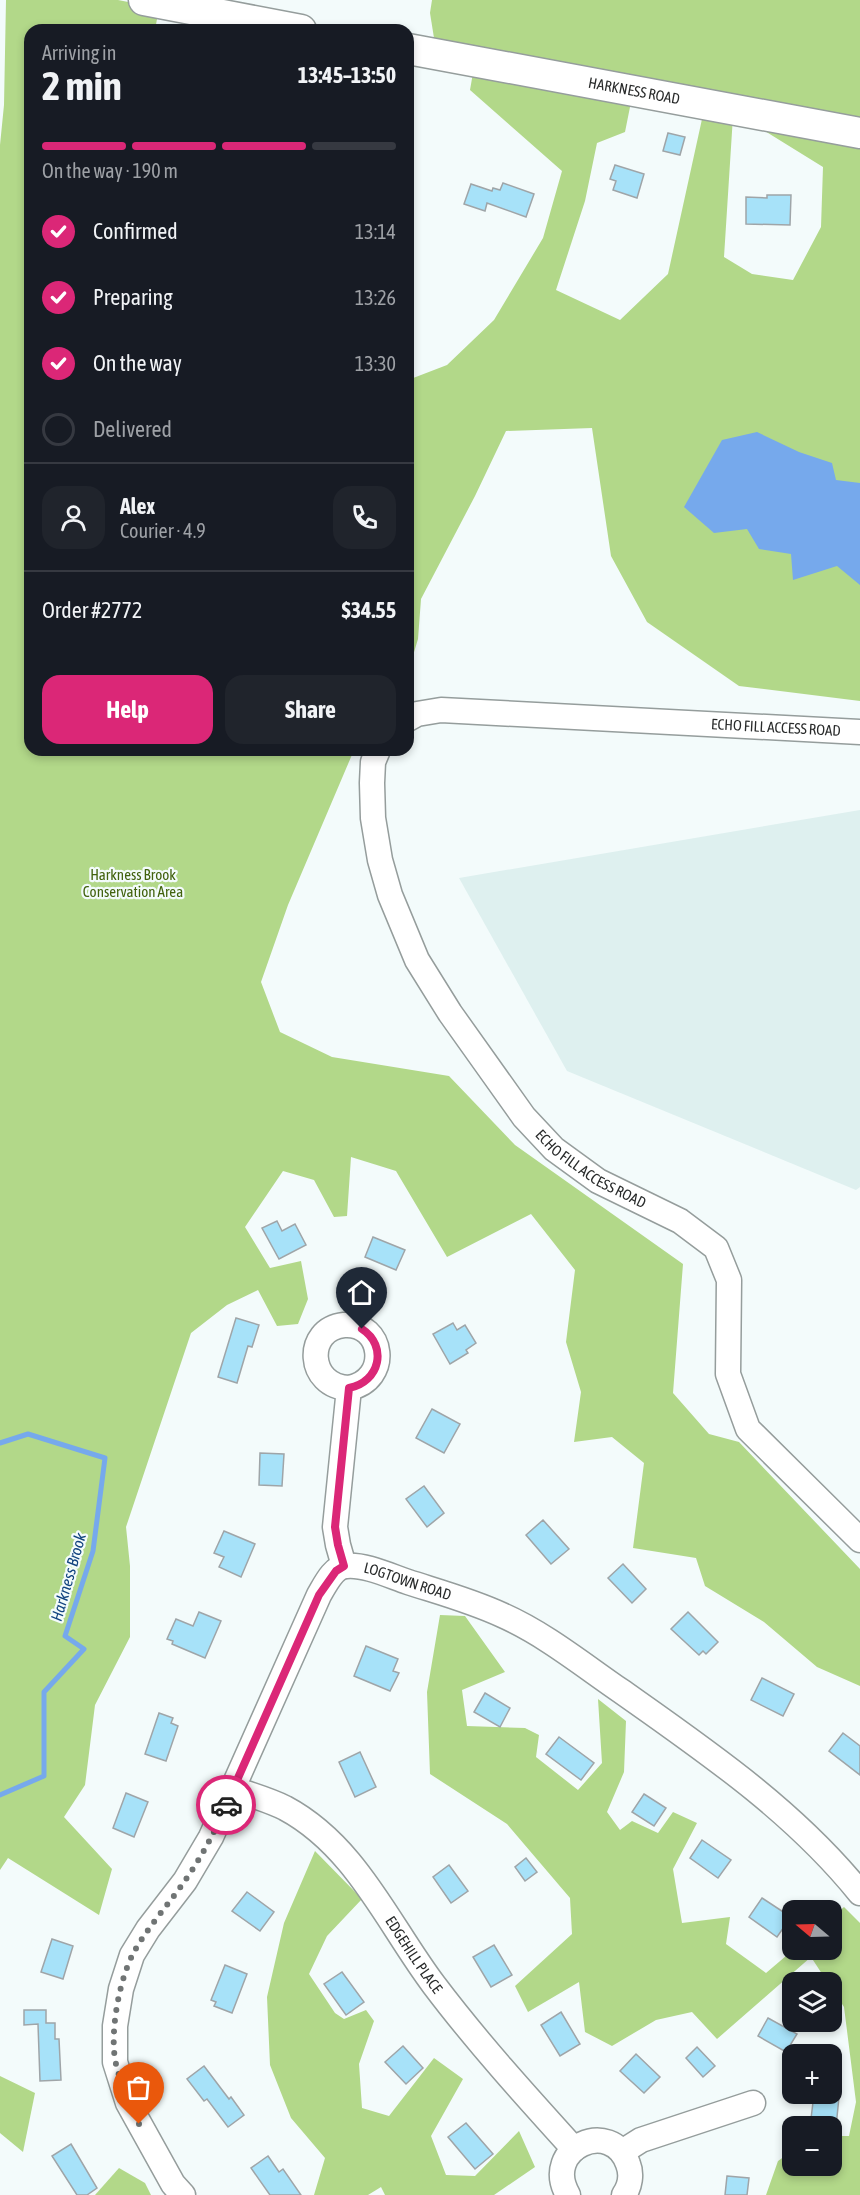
<!DOCTYPE html>
<html lang="en">
<head>
<meta charset="utf-8">
<style>
  body { margin:0; font-family:"Asap Condensed",sans-serif; background:#20242c; color:#f1f3f6; height:100vh; display:flex; flex-direction:column; font-size:22px; white-space:nowrap }
  * { box-sizing:border-box; margin:0 }
  p { font-size:20px; color:#9ea1a6 }
  .icon { flex:none; width:33px; height:33px; fill:none; stroke:currentColor; stroke-width:2; stroke-linecap:round; stroke-linejoin:round }
  .map { position:relative; flex:1; overflow:hidden }
  .panel { position:absolute; left:24px; top:24px; width:390px; height:732px; display:flex; flex-direction:column; background:#171b24; border-radius:18px; box-shadow:0 3px 9px #0003 }
  .panel>* { flex:none }
  .needle { width:39px; rotate:289deg }
  .fabs { position:absolute; left:782px; top:1900px; display:grid; gap:12px }
  .fabs a { display:grid; place-items:center; width:60px; height:60px; border-radius:12px; background:#171b24; box-shadow:0 3px 9px #0003; font-size:30px }
  .pin { position:absolute; display:grid; place-items:center; width:51px; height:51px; color:#fff; margin:-62px -26px; border-radius:50% 50% 50% 0; rotate:-45deg; box-shadow:0 0 6px #0007 }
  .pin .icon { rotate:45deg }
  .courier { position:absolute; display:grid; place-items:center; width:60px; height:60px; margin:-30px; border:4px solid #db2777; border-radius:50%; background:#fff; color:#222; box-shadow:0 2px 8px #0007 }
  .summary em { font-style:normal; font-weight:700 }
  .summary div { display:flex; flex-direction:column-reverse }
  .summary { display:flex; align-items:center; justify-content:space-between; height:102px; padding:0 18px }
  h1 { font-size:39px; font-weight:700; line-height:45px }
  .bar { display:grid; grid-template-columns:repeat(4,1fr); gap:9px 6px; align-content:center; height:72px; padding:0 18px }
  .bar i { height:8px; border-radius:4px; background:#363941 }
  .bar .current { background:#db2777 }
  .bar p { grid-column:span 4 }
  .line { display:flex; align-items:center; gap:15px; padding:0 18px; border-top:2px solid #363941 }
  .line div { flex:1 }
  .round { display:grid; place-items:center; flex:none; width:63px; height:63px; border-radius:18px; background:#20242c }
  ol { padding:0 18px; list-style:none }
  li { display:flex; align-items:center; gap:18px; height:66px }
  li p { margin-inline-start:auto }
  li .icon { padding:6px; border-radius:50%; background:#db2777; color:#fff; stroke-width:4 }
  li:last-child { color:#9ea1a6 }
  li i { width:33px; height:33px; border:3px solid #363941; border-radius:50% }
  .cta { display:flex; gap:12px; margin-top:auto; padding:12px 18px }
  .cta a { flex:1; height:69px; border-radius:18px; background:#db2777; color:#fff; font-size:24px; font-weight:700; line-height:69px; text-align:center }
  .cta a+a { background:#20242c; color:#f1f3f6 }
  .map>svg:first-child { display:block }
  .built { fill:#def0ef }
  .green { fill:#b2d889 }
  .water { fill:#76a9ec }
  .lines { fill:none; stroke-linecap:round; stroke-linejoin:round }
  .stream { stroke:#76a9ec; stroke-width:5 }
  .building { fill:#a7e2f9; stroke:#9fa5a8; stroke-width:1.5 }
  .minor-casing { stroke:#959d9c; stroke-width:27 }
  .major-casing { stroke:#959d9c; stroke-width:33 }
  .minor { stroke:#fff; stroke-width:24 }
  .major { stroke:#fff; stroke-width:30 }
  .done { stroke:#707474; stroke-width:6; stroke-dasharray:0 10.8 }
  .route { stroke:#db2777; stroke-width:8 }
  .labels { text-anchor:middle; stroke-width:4.5; stroke-linejoin:round; paint-order:stroke }
  .street-label { font-size:15px; fill:#292b2b; stroke:#f3fbfb }
  .park-label { font-size:15px; fill:#41620d; stroke:#f3fbfb }
  .water-label { font-size:16px; font-style:italic; fill:#11437f; stroke:#f3fbfb }
</style>
</head>
<body>
<div class="map">
<svg width="860" height="2195" viewBox="0 0 860 2195">
  <rect width="100%" height="100%" fill="#f3fbfb"/>
  <!-- built -->
  <polygon class="built" points="860,810 860,1187 856,1190 567,1071 459,878"/>
  <!-- green -->
  <g class="green">
    <polygon points="6,0 118,0 159,8 155,30 30,30 30,750 354,750 288,905 261,982 280,1032 332,1057 449,1076 515,1145 683,1264 673,1393 709,1434 739,1442 860,1569 860,1686 817,1667 764,1622 705,1586 696,1558 633,1548 644,1463 612,1437 574,1442 581,1392 566,1342 575,1270 531,1214 447,1257 396,1171 351,1157 347,1216 334,1217 314,1180 283,1171 245,1227 270,1268 301,1261 308,1299 298,1324 277,1326 258,1290 227,1305 191,1333 126,1527 130,1566 130,1637 95,1705 85,1785 64,1817 112,1869 99,1915 8,1858 0,1870 0,145 4,105"/>
    <polygon points="432,0 860,0 860,120 434,38 430,13"/>
    <polygon points="474,67 632,97 625,132 597,143 585,201 556,290 620,320 668,274 704,110 733,116 724,257 752,274 793,280 821,227 823,167 760,128 860,140 860,701 739,686 647,622 611,556 592,428 506,431 475,496 421,599 418,639 408,672 408,380 447,365 494,320 543,238 562,171 470,90"/>
    <polygon points="440,1615 465,1616 505,1672 462,1690 467,1726 525,1728 539,1735 536,1757 578,1790 602,1763 598,1699 626,1721 624,1772 607,1812 620,1830 632,1821 658,1833 673,1812 697,1823 673,1869 682,1923 730,1917 726,1944 766,1973 793,1950 831,1950 831,1918 844,1907 860,1923 860,2195 766,2195 778,2161 792,2151 792,2166 831,2166 831,2136 849,2136 856,2102 844,2007 831,1987 831,1983 828,1983 811,1957 717,2039 692,2012 656,2020 612,2046 585,2032 579,1982 528,2012 515,1986 572,1934 570,1898 507,1824 430,1774 427,1692"/>
    <polygon points="315,1851 362,1899 327,1936 309,1974 335,2013 344,2019 366,2010 374,2021 359,2064 362,2108 389,2116 434,2058 463,2079 431,2136 446,2175 475,2176 519,2131 535,2167 494,2195 385,2195 381,2187 368,2195 314,2195 325,2158 291,2118 270,2065 267,1997 284,1923"/>
    <polygon points="0,2076 35,2093 23,2152 0,2133"/>
    <polygon points="119,2168 145,2183 151,2195 95,2195"/>
  </g>
  <!-- water -->
  <polygon class="water" points="757,432 799,452 832,463 836,480 860,483 860,585 837,566 793,580 791,554 759,549 747,529 714,533 684,507 722,440"/>
  <g class="lines">
    <!-- stream -->
    <polyline class="stream" points="0,1443 28,1434 105,1458 93,1551 65,1636 84,1649 44,1692 44,1776 0,1795"/>
  </g>
  <!-- building -->
  <g class="building">
    <polygon points="668,133 685,137 680,155 663,151"/>
    <polygon points="615,165 644,174 637,198 613,190 616,181 610,179"/>
    <polygon points="503,183 534,194 526,217 487,203 485,211 464,204 471,184 492,191 493,188 500,190"/>
    <polygon points="767,195 791,195 790,225 746,224 746,197 767,198"/>
    <polygon points="277,1221 282,1231 295,1224 306,1245 279,1259 262,1228"/>
    <polygon points="373,1237 405,1250 396,1270 365,1257"/>
    <polygon points="236,1318 259,1325 252,1347 248,1346 237,1383 218,1377"/>
    <polygon points="453,1323 457,1330 465,1325 476,1343 466,1350 468,1353 450,1364 433,1334"/>
    <polygon points="432,1409 460,1424 444,1453 416,1438"/>
    <polygon points="260,1453 284,1454 282,1486 259,1485"/>
    <polygon points="424,1486 444,1513 427,1527 406,1499"/>
    <polygon points="543,1520 569,1549 551,1564 526,1535"/>
    <polygon points="224,1531 255,1544 241,1577 219,1567 224,1557 214,1553"/>
    <polygon points="623,1564 646,1589 632,1603 608,1578"/>
    <polygon points="199,1612 221,1621 205,1658 172,1644 173,1641 167,1639 176,1619 193,1626"/>
    <polygon points="688,1612 718,1642 706,1654 703,1651 699,1655 671,1629"/>
    <polygon points="366,1646 398,1659 393,1671 399,1673 390,1691 354,1676"/>
    <polygon points="762,1678 794,1694 783,1716 751,1700"/>
    <polygon points="485,1693 510,1708 500,1727 474,1712"/>
    <polygon points="159,1713 173,1718 171,1723 178,1726 166,1761 145,1754"/>
    <polygon points="843,1733 860,1746 860,1775 829,1751"/>
    <polygon points="559,1737 594,1763 581,1780 546,1754"/>
    <polygon points="360,1752 376,1787 355,1797 339,1762"/>
    <polygon points="126,1793 148,1802 134,1837 113,1828"/>
    <polygon points="644,1794 666,1808 654,1826 632,1812"/>
    <polygon points="702,1840 731,1860 718,1878 690,1858"/>
    <polygon points="526,1858 537,1872 525,1881 515,1867"/>
    <polygon points="449,1865 468,1891 451,1903 433,1877"/>
    <polygon points="247,1892 274,1912 260,1931 232,1911"/>
    <polygon points="762,1898 791,1917 777,1937 749,1917"/>
    <polygon points="52,1939 73,1946 63,1979 41,1972"/>
    <polygon points="494,1945 512,1975 491,1987 473,1957"/>
    <polygon points="225,1965 247,1974 232,2013 214,2006 216,2002 211,2000"/>
    <polygon points="342,1972 364,2002 346,2015 324,1984"/>
    <polygon points="24,2010 46,2010 46,2023 55,2023 55,2039 59,2039 61,2080 40,2081 38,2024 24,2025"/>
    <polygon points="561,2012 580,2044 560,2056 541,2025"/>
    <polygon points="768,2018 797,2034 786,2052 758,2036"/>
    <polygon points="403,2046 423,2068 406,2084 385,2062"/>
    <polygon points="697,2047 715,2066 703,2077 686,2058"/>
    <polygon points="636,2054 660,2077 644,2093 620,2071"/>
    <polygon points="204,2066 229,2099 231,2097 244,2115 228,2127 207,2099 204,2101 187,2079"/>
    <polygon points="814,2094 839,2097 836,2127 810,2127"/>
    <polygon points="466,2123 493,2154 475,2169 448,2137"/>
    <polygon points="71,2144 97,2188 87,2195 77,2195 52,2156"/>
    <polygon points="268,2156 279,2172 283,2169 301,2195 270,2195 251,2168"/>
    <polygon points="727,2176 749,2178 747,2195 725,2195"/>
  </g>
  <g class="lines">
    <defs>
      <g id="minor">
        <path id="s1" d="M 408,719 L 417,714 L 441,710 L 860,732"/>
        <path id="s2" d="M 378,750 L 373,762 L 372,783 L 373,818 L 380,860 L 390,895 L 417,960 L 450,1013 L 524,1117 L 554,1149 L 598,1181 L 680,1221 L 716,1248 L 729,1280 L 728,1374 L 748,1429 L 860,1540"/>
        <path d="M 344,1566 L 338,1545 L 335,1527 L 349,1388 C 307,1387 304,1329 344,1325 C 384,1322 391,1380 349,1388"/>
        <path id="s3" d="M 234,1789 C 251,1795 269,1800 285,1808 C 356,1846 388,1924 434,1985 C 477,2042 526,2096 574,2149"/>
        <polyline points="622,2152 641,2140 753,2103"/>
        <path id="s4" d="M 183,2195 L 173,2184 L 128,2103 L 115,2062 L 115,2026 L 121,1989 L 132,1955 L 148,1929 L 185,1881 L 211,1837 L 319,1595 C 325,1585 333,1567 346,1566 C 365,1564 390,1576 408,1582 C 439,1592 472,1601 502,1615 C 545,1634 583,1665 621,1691 C 706,1751 794,1811 860,1893"/>
        <path d="M 568,2195 C 541,2148 612,2117 628,2164 C 632,2174 630,2186 624,2195"/>
      </g>
      <g id="major">
        <polyline points="144,0 301,30"/>
        <path id="s5" d="M 408,49 L 860,133"/>
      </g>
    </defs>
    <!-- minor casing -->
    <use href="#minor" class="minor-casing"/>
    <!-- major casing -->
    <use href="#major" class="major-casing"/>
    <!-- minor -->
    <use href="#minor" class="minor"/>
    <!-- major -->
    <use href="#major" class="major"/>
  </g>
  <g class="lines">
    <!-- done -->
    <path class="done" d="M 139,2124 C 129,2105 121,2085 116,2064 C 109,2035 119,1979 134,1952 C 148,1927 168,1905 184,1882 C 201,1858 215,1832 226,1805"/>
    <!-- route -->
    <path class="route" d="M 226,1805 L 319,1595 L 336,1571 L 344,1566 L 338,1545 L 335,1527 L 349,1388 C 380,1382 388,1346 362,1329"/>
  </g>
  <g class="labels">
    <!-- street labels -->
    <g class="street-label">
      <text dy="5" stroke="none"><textPath href="#s5" startOffset="230">HARKNESS ROAD</textPath></text>
      <text dy="5" stroke="none"><textPath href="#s1" startOffset="370">ECHO FILL ACCESS ROAD</textPath></text>
      <text dy="5" stroke="none"><textPath href="#s2" startOffset="494">ECHO FILL ACCESS ROAD</textPath></text>
      <text dy="5" stroke="none"><textPath href="#s4" startOffset="772">LOGTOWN ROAD</textPath></text>
      <text dy="5" stroke="none"><textPath href="#s3" startOffset="252">EDGEHILL PLACE</textPath></text>
    </g>
    <!-- park labels -->
    <g class="park-label">
      <text x="133" y="880">Harkness Brook<tspan x="133" dy="17">Conservation Area</tspan></text>
    </g>
    <!-- water labels -->
    <g class="water-label">
      <text transform="translate(68 1577) rotate(-74)" y="6">Harkness Brook</text>
    </g>
  </g>
</svg>
<div class="fabs">
<a><svg class="needle" viewBox="-14 -14 28 28"><path d="M0-13l5 13h-10z" fill="#e53935"/><path d="M0 13l5-13h-10z" fill="#9ea1a6"/></svg></a>
<a><svg class="icon" aria-label="layers" viewBox="0 0 24 24"><path d="M12 4l9 5-9 5-9-5zM3 14l9 5 9-5"/></svg></a>
<a>+</a>
<a>−</a>
</div>
<div class="pin" style="left:139px;top:2124px;background:#ea580c"><svg class="icon" aria-label="bag" viewBox="0 0 24 24"><path d="M5 8h14l-1 12H6zM9 8a3 3 0 0 1 6 0"/></svg></div>
<div class="pin" style="left:362px;top:1329px;background:#1f2937"><svg class="icon" aria-label="home" viewBox="0 0 24 24"><path d="M3 11l9-7 9 7M6 9v11h12V9"/></svg></div>
<div class="courier" style="left:226px;top:1805px"><svg class="icon" aria-label="car" viewBox="0 0 24 24"><path d="M5 17H2v-5l4-1 3-4h7l3 4 3 1v5h-3M9 17h6M6 11h13"/><circle cx="7" cy="17" r="2"/><circle cx="17" cy="17" r="2"/></svg></div>
<section class="panel">
<div class="summary"><div><h1>2 min</h1><p>Arriving in</p></div><em>13:45–13:50</em></div>
<div class="bar"><i class="current"></i><i class="current"></i><i class="current"></i><i></i><p>On the way · 190 m</p></div>
<ol>
<li><svg class="icon" aria-label="check" viewBox="0 0 24 24"><path d="M5 12l5 5 9-10"/></svg>Confirmed<p>13:14</p></li>
<li><svg class="icon" aria-label="check" viewBox="0 0 24 24"><path d="M5 12l5 5 9-10"/></svg>Preparing<p>13:26</p></li>
<li><svg class="icon" aria-label="check" viewBox="0 0 24 24"><path d="M5 12l5 5 9-10"/></svg>On the way<p>13:30</p></li>
<li><i></i>Delivered</li>
</ol>
<div class="line" style="height:108px"><a class="round"><svg class="icon" aria-label="person" viewBox="0 0 24 24"><circle cx="12" cy="8" r="4"/><path d="M4 21q1-7 8-7t8 7"/></svg></a><div><b>Alex</b><p>Courier · 4.9</p></div><a class="round"><svg class="icon" aria-label="phone" viewBox="0 0 24 24"><path d="M5 4h4l2 5-3 2q2 4 5 5l2-3 5 2v4C11 20 4 13 5 4z"/></svg></a></div>
<div class="line" style="height:78px"><div>Order #2772</div><b>$34.55</b></div>
<div class="cta"><a>Help</a><a>Share</a></div>
</section>
</div>
</body>
</html>
